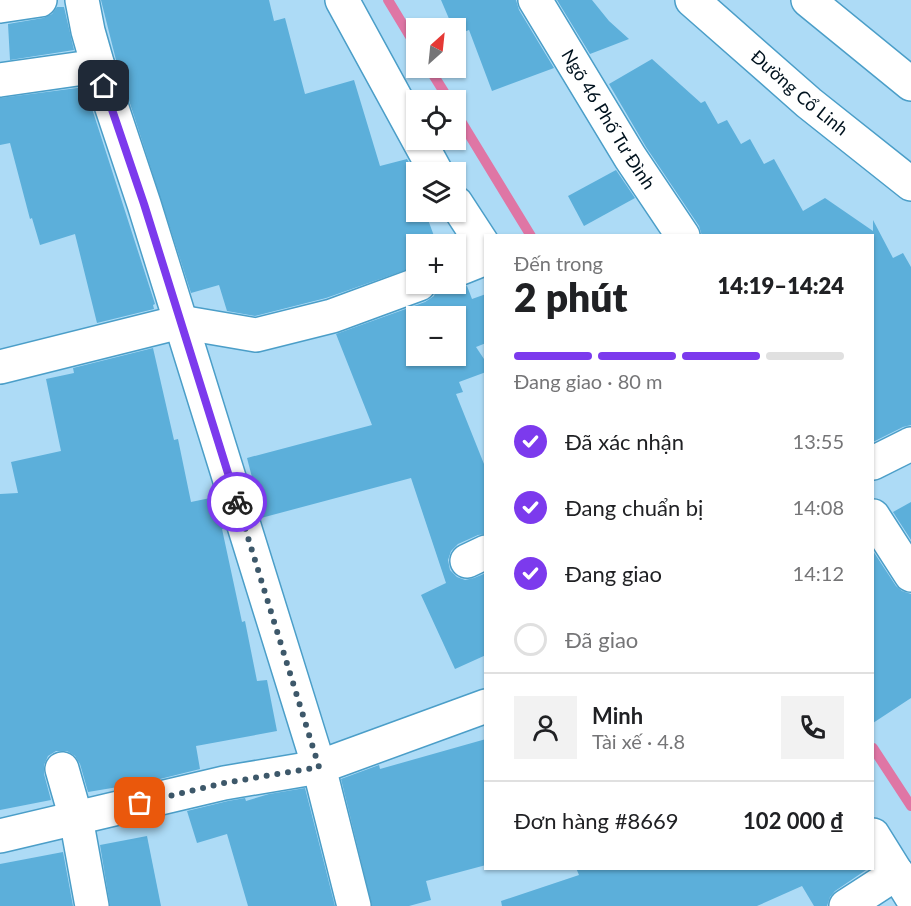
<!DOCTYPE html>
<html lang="vi">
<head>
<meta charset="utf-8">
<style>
  body { margin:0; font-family:Lato,sans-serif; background:#f2f2f2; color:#202124; height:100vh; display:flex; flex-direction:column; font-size:22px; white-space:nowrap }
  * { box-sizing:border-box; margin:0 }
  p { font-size:20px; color:#757577 }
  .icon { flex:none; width:33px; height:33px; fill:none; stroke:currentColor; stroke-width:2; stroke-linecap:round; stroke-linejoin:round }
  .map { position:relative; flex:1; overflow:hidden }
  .panel { position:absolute; left:484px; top:234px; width:390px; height:636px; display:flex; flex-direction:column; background:#fff; border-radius:0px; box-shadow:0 2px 4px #0004 }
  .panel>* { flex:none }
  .needle { width:39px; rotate:27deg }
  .buttons { position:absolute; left:406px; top:18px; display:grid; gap:12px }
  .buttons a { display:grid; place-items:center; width:60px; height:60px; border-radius:0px; background:#fff; box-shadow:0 2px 4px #0004; font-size:30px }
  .pin { position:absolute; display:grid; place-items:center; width:51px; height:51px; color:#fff; margin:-26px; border-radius:12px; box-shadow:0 3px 9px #0006 }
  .courier { position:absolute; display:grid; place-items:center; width:60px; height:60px; margin:-30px; border:4px solid #7c3aed; border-radius:50%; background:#fff; color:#222; box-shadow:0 2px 8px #0007 }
  .headline em { font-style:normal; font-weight:800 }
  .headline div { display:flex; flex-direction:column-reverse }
  .headline { display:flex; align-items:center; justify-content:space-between; height:102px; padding:0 30px }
  h1 { font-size:39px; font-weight:800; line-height:45px }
  .bar { display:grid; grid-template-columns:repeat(4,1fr); gap:9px 6px; align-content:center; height:72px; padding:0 30px }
  .bar i { height:8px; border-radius:4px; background:#e0e0e0 }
  .bar .selected { background:#7c3aed }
  .bar p { grid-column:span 4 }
  .line { display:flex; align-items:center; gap:15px; padding:0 30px; border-top:2px solid #e0e0e0 }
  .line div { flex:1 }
  .round { display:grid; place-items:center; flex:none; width:63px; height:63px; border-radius:0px; background:#f2f2f2 }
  ol { padding:0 30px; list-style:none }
  li { display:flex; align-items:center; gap:18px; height:66px }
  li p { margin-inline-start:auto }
  li .icon { padding:6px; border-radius:50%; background:#7c3aed; color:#fff; stroke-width:4 }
  li:last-child { color:#757577 }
  li i { width:33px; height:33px; border:3px solid #e0e0e0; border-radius:50% }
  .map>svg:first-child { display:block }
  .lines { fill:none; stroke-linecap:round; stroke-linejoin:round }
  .stream { stroke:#df76a5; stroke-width:10 }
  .building { fill:#5cafda; fill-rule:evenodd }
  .minor-casing { stroke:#4b9ec8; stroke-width:36 }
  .primary-casing { stroke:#4b9ec8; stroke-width:36 }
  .minor { stroke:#fff; stroke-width:33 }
  .primary { stroke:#fff; stroke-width:33 }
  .done { stroke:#3d586a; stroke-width:6; stroke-dasharray:0 10.8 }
  .route { stroke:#7c3aed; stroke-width:8 }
  .labels { text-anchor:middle; stroke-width:6; stroke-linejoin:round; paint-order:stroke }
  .street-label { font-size:18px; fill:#00121e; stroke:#eef6fb }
</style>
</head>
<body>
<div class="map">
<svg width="911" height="906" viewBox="0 0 911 906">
  <rect width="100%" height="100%" fill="#addbf6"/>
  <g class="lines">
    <!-- stream -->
    <g class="stream">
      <polyline points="388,0 417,48"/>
      <polyline points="429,68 449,100"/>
      <polyline points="456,113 531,236"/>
      <polyline points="873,748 911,806"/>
    </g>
  </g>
  <!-- building -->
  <g class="building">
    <polygon points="101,0 269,0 274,21 285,18 305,94 354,80 380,166 407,159 417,176 417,212 429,212 431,216 427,217 437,244 417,244 417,266 326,298 255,316 227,311 219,285 191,293 116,60"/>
    <polygon points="441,0 516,0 519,10 554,68 492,91 469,30 456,35 456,28 453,28"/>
    <polygon points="557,0 592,0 609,21 629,39 590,54"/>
    <polygon points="57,7 64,7 74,50 10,60 8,24 43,18 52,14"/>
    <polygon points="652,59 701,103 705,101 718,124 727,120 741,144 750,139 764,164 774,159 803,211 825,198 873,231 873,220 893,258 903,253 911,267 911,425 903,427 873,442 873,236 702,236 699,226 646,147 609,84"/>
    <polygon points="85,87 155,304 153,305 154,309 97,323 75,234 40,245 32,218 30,219 10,143 0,145 0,98"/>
    <polygon points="616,170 635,198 584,226 568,196"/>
    <path d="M 437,284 L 443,284 L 454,289 L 467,286 L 472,299 L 486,294 L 486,343 L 476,347 L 486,362 L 486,372 L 459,382 L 463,392 L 456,394 L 486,469 L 486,534 L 478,535 L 458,544 L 451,551 L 448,560 L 450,570 L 457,577 L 465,580 L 474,578 L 486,573 L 486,655 L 455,669 L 421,595 L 446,583 L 411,478 L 261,518 L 253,490 L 255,489 L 247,458 L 372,425 L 336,334 L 425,302 L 434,296 ZM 417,316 L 456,316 L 456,356 L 417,356 Z"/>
    <polygon points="153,348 174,440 178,439 191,502 215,497 225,528 222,529 242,622 245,621 257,681 267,680 277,731 196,746 200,769 148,782 88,792 80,764 75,756 67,751 56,751 48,756 44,765 44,774 51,800 0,810 0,494 18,493 11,462 61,451 46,379 74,373 73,368"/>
    <polygon points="911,502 911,540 893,512"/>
    <polygon points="873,551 896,586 902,591 911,594 911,698 873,723"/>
    <polygon points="486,739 486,865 426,881 431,900 409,906 372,906 341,779 379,765 380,769"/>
    <polygon points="305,788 335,906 248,906 227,834 197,843 187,811 228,801 245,798 246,801 269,794"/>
    <polygon points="147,836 161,906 110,906 100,845"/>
    <polygon points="63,852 73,906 0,906 0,864"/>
    <polygon points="576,868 869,868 835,891 830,897 827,906 814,906 802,886 757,906 502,906 501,901 579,875"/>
  </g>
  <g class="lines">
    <defs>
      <g id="minor">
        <polyline points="82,0 88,31 98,66 144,204 319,767 354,906"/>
        <polyline points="342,0 436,172"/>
        <path id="s1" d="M 535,0 L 630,157 L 683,236"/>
        <polyline points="0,6 40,0"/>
        <polyline points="0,80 98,66"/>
        <polyline points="456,203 486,249"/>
        <polyline points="456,270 486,258"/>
        <polyline points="0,367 180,322 256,335 332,316 419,284"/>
        <polyline points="873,463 911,444"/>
        <polyline points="873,516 911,575"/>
        <polyline points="467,561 486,552"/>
        <polyline points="62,769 76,818 92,906"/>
        <polyline points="873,835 911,896"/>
        <polyline points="0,836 224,783 319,767 486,706"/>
        <polyline points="846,906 897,873"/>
      </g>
      <g id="primary">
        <path id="s2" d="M 692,0 L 809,103 L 911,184"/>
        <polyline points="808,0 911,84"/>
      </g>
    </defs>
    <!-- minor casing -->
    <use href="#minor" class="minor-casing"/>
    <!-- primary casing -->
    <use href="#primary" class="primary-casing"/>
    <!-- minor -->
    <use href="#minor" class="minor"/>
    <!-- primary -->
    <use href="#primary" class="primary"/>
  </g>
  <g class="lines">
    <!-- done -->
    <polyline class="done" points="140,803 224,783 319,767 237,502"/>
    <!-- route -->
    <polyline class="route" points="104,86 144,204 237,502"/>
  </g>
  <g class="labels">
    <!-- street labels -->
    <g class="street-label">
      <text dy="6" stroke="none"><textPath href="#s2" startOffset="142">Đường Cổ Linh</textPath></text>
      <text dy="6" stroke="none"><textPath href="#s1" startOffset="140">Ngõ 46 Phố Tư Đình</textPath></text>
    </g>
  </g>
</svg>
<div class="buttons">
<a><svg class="needle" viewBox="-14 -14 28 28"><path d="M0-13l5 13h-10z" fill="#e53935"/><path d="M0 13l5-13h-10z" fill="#757577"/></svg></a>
<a><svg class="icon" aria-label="locate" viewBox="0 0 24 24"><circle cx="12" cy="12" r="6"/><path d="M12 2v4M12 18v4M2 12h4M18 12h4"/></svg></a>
<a><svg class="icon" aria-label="layers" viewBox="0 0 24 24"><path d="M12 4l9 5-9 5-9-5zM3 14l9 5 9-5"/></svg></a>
<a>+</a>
<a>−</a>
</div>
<div class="pin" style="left:140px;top:803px;background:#ea580c"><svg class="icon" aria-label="bag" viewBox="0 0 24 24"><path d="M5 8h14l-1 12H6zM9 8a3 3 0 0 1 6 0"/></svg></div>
<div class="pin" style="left:104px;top:86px;background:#1f2937"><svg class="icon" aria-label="home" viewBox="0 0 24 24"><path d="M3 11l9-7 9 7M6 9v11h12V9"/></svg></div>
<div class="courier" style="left:237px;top:502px"><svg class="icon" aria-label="bike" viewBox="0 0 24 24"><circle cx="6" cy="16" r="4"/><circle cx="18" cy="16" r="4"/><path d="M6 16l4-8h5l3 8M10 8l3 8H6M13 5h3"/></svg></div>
<section class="panel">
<div class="headline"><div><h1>2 phút</h1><p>Đến trong</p></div><em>14:19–14:24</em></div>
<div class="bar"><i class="selected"></i><i class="selected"></i><i class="selected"></i><i></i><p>Đang giao · 80 m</p></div>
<ol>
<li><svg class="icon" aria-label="check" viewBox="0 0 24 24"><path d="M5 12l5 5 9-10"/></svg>Đã xác nhận<p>13:55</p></li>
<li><svg class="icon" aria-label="check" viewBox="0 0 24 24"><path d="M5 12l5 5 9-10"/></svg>Đang chuẩn bị<p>14:08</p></li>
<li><svg class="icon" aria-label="check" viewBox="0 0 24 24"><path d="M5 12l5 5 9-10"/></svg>Đang giao<p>14:12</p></li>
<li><i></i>Đã giao</li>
</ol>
<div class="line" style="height:108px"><a class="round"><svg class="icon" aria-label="person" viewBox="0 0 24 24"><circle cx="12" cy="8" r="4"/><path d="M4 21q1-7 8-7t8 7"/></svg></a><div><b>Minh</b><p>Tài xế · 4.8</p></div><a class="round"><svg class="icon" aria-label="phone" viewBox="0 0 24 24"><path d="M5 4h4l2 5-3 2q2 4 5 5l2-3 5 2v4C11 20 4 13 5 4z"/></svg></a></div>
<div class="line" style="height:78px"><div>Đơn hàng #8669</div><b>102 000 ₫</b></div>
</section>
</div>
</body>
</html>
